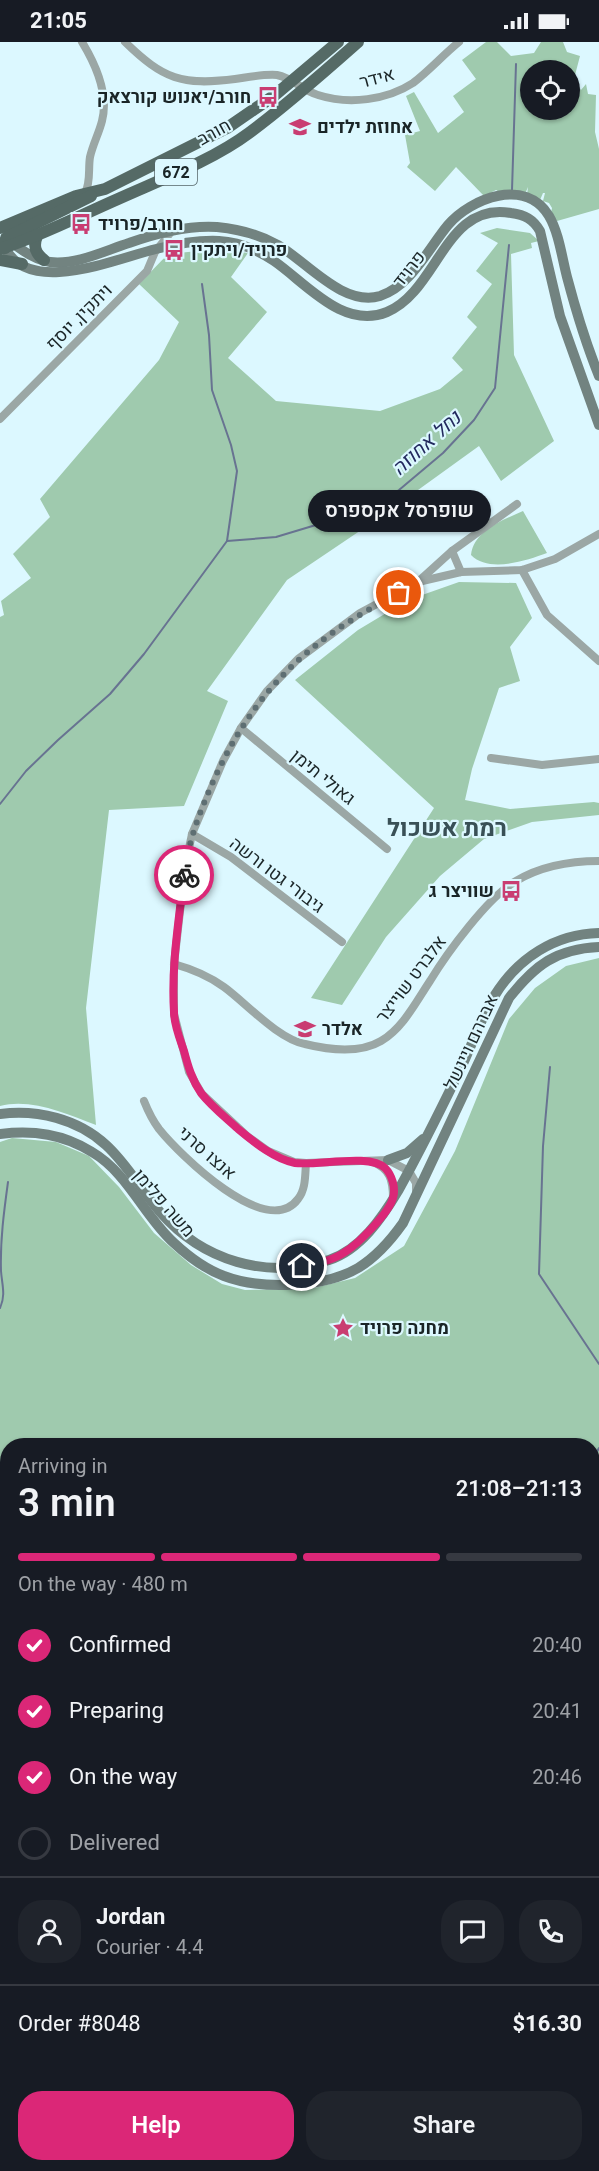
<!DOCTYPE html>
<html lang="en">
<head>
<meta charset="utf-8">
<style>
  body { margin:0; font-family:Georgia,Heebo,serif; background:#20242c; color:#f1f3f6; height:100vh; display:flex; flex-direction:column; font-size:22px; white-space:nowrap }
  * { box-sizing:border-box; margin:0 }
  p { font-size:20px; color:#9ea1a6 }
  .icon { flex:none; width:33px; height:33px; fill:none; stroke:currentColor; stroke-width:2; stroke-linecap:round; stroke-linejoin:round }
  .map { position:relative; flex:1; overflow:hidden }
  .drawer { position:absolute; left:0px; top:1396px; width:600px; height:734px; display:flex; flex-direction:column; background:#171b24; border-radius:24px 24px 0 0; box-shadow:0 2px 4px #0004 }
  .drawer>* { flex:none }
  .tools { position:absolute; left:520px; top:18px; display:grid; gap:12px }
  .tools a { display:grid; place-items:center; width:60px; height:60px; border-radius:50%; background:#171b24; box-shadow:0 2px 4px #0004; font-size:30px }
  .pin { position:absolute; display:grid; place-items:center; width:51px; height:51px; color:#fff; margin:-26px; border:3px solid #fff; border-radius:50%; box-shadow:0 2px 6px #0007 }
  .courier { position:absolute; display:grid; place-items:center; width:60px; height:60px; margin:-30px; border:4px solid #db2777; border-radius:50%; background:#fff; color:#222; box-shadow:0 2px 8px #0007 }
  .bubble { position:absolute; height:42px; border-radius:21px; background:#171b24; box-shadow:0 2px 4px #0004; font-size:20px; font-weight:600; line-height:42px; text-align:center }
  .head em { font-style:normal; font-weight:600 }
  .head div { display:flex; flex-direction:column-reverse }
  .head { display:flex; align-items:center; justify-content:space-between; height:102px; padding:0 18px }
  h1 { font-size:39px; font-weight:600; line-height:45px }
  .bar { display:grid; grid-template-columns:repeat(4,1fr); gap:9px 6px; align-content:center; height:72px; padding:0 18px }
  .bar i { height:8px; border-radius:4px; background:#363941 }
  .bar .active { background:#db2777 }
  .bar p { grid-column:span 4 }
  .line { display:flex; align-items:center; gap:15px; padding:0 18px; border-top:2px solid #363941 }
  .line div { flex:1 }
  .round { display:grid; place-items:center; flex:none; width:63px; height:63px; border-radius:24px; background:#20242c }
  ol { padding:0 18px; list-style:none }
  li { display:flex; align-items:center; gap:18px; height:66px }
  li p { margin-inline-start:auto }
  li .icon { padding:6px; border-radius:50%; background:#db2777; color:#fff; stroke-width:4 }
  li:last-child { color:#9ea1a6 }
  li i { width:33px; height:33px; border:3px solid #363941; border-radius:50% }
  .primary-button { display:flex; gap:12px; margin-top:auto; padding:12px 18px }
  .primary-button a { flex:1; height:69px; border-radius:24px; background:#db2777; color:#fff; font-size:24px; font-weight:600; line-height:69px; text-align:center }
  .primary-button a+a { background:#20242c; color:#f1f3f6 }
  .status { display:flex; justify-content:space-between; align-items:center; height:42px; padding:0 30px; background:#171b24; direction:ltr }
  .status svg { height:16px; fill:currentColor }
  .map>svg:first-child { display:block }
  .green { fill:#9fcaae; fill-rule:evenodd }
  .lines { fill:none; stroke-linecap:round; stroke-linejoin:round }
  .stream { stroke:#687391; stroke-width:2 }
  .street { stroke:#9ba7a5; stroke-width:8 }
  .secondary { stroke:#728380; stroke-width:10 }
  .primary { stroke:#556a66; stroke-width:12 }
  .done { stroke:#5e6f73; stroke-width:6; stroke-dasharray:0 10.8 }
  .route { stroke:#db2777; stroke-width:8 }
  .labels { text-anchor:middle; stroke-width:4.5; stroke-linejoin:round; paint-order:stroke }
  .shield { fill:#dcf8ff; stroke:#546468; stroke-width:1.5 }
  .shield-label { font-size:16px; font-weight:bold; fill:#1a2527 }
  .street-label { font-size:18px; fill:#1a2527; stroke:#dcf8ff }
  .poi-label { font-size:18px; font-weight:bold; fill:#1a2527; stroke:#dcf8ff; text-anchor:start }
  .water-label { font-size:20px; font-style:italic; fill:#22295e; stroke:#dcf8ff }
  .district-label { font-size:24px; font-weight:bold; fill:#395056; stroke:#dcf8ff }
</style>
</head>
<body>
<div class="status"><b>21:05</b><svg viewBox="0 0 49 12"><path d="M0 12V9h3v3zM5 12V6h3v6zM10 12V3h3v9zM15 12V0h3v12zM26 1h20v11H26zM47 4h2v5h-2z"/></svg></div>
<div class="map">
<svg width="599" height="2129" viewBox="0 0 599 2129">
  <rect width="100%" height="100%" fill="#dcf8ff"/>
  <!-- green -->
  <g class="green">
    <path d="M 486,0 L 497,0 L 511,14 L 534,11 L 541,0 L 563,0 L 567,10 L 580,14 L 574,37 L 581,48 L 586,42 L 588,52 L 596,53 L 595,90 L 599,107 L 599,167 L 557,179 L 551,171 L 552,166 L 549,161 L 543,159 L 545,151 L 543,151 L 540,158 L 527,153 L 528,145 L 525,152 L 502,151 L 496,148 L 484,154 L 456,125 L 435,149 L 407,125 L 410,121 L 405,93 L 420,89 L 406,54 L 414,50 L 438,91 L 464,70 L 453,54 L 476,37 L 462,18 ZM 531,28 L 570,28 L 570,68 L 531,68 Z"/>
    <path d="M 497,186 L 530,191 L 539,199 L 531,201 L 532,206 L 511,212 L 514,313 L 554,399 L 501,439 L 479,404 L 382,474 L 287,538 L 207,649 L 228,659 L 184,764 L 109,768 L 86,966 L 96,1083 C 66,1072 32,1056 0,1064 L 0,575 L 4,573 L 1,559 L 31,536 L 13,512 L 50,475 L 40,457 L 159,318 L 179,280 L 139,242 L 168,212 L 218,207 L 248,211 L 231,235 L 267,270 L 228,316 L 276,359 L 380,369 L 440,347 L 463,328 L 452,316 L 477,285 L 467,275 L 492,242 L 476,229 L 498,201 L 480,191 Z"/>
    <path d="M 523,469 L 547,511 C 525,519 489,531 471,513 C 474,488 503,478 523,469 Z"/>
    <polygon points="459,540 516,541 532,576 510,605 520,639 499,646 472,727 465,758 510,767 594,760 599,761 599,773 532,780 484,797 440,834 386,895 342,963 311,956 434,766 295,638 358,588 408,558"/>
    <polygon points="599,916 599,2129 523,2129 505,2123 592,2122 592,1404 8,1404 7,1949 0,1947 0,1100 12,1096 56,1100 89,1114 119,1145 154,1191 191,1223 222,1242 245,1248 310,1247 355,1236 404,1204 455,1109 509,977 535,946 566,924"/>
  </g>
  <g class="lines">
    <!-- stream -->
    <g class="stream">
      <polyline points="512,148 516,22"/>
      <polyline points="227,499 276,495 369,467 399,448 443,411 474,378 495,346 509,203"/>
      <polyline points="0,762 26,729 58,698 110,652 144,612 227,499 237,429 231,403 212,348 209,293 202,242"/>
      <polyline points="550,1025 543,1104 539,1232 599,1322"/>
      <path d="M 0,1266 C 6,1253 2,1243 1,1229 C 0,1199 4,1169 8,1140"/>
      <polyline points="592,1418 599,1406"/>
    </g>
    <!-- street -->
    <g class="street">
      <path d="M 82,0 C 96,23 109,52 102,79 C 99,91 93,102 90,115 C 88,127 91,140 85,151"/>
      <path d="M 125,0 C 163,37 182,44 235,37 C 249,35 263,32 277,33 C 293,36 303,49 318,53 C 349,63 387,58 413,41 C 429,29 443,13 459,0"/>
      <polyline points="0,377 147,229 155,210 171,190"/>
      <polyline points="522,528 547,573 599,619"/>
      <polyline points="461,530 452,509 517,462"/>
      <polyline points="420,538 452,509"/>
      <polyline points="241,686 387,807"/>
      <polyline points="491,716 542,723 599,717"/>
      <polyline points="192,792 231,815 342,900"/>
      <path d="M 174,922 C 192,927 209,934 224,945 C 246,961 278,997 305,1002 C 329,1008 359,1012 381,999 C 403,986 416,960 430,939 C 447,911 488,855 516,839 C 541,824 570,819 599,819"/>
      <path d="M 144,1059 C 148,1069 153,1079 159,1087 C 179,1112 267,1199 298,1157 C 306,1147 305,1133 306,1121"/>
      <path d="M 373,1120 C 390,1127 393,1138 393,1156"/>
      <polyline points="416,1150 416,1141 409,1129 388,1118 306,1121 294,1120 268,1109 247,1094 202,1052 189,1030 174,972 174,922 185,825 192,792 223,719 241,686 267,649 298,617 360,571 418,540 461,530 522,528 555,517 599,492"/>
      <polyline points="0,2079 8,2079"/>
    </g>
    <!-- secondary -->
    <g class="secondary">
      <path d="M 10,199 C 21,208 35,218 50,220 C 77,223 104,209 129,201 C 157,191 187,183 217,185 C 238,187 260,193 278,203 C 307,220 343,265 380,254 C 411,244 428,207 448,183 C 471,156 526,135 549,174 C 559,191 562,216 567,235 C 576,269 586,302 599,334"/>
      <path d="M 5,206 C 30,255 117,216 156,207 C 176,202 198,198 219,199 C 238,200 258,208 274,219 C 306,241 343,288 387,270 C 438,249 445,159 511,171 C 525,173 533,177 540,189 L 560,274 L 599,383"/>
      <path d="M 0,1072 C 37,1067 78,1077 106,1103 C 127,1122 141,1148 160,1170 C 203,1219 266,1238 329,1218 C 360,1208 382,1176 398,1149 C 419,1111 439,1071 458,1032 C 471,1007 480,977 495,953 C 518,916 555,892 599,891"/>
      <path d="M 0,1092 C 34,1088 63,1092 92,1110 C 128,1131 144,1174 174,1201 C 189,1215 205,1227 224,1234 C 261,1248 324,1246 358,1226 C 376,1215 391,1198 403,1181 L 509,956 C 535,923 556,907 599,905"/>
      <polyline points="388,1118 407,1111 423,1097"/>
    </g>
    <!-- primary -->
    <g class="primary">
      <polyline points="0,186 76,154 105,147 227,86 275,53 338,0"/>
      <path d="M 37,194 C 33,204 35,211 44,218"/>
      <polyline points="5,206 6,196 91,154"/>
      <path d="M 0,207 C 41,194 79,174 118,157 C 160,138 213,118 249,91 C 287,63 323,31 358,0"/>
      <polyline points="0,218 22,222"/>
    </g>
  </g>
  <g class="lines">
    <!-- done -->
    <path class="done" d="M 184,833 C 188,801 199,772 212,742 C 254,648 308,598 399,551"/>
    <!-- route -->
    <path class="route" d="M 184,833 C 179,878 171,924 174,970 C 174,983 180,997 184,1009 C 188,1024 192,1038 201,1051 C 211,1064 225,1075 237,1086 C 254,1100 274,1117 295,1121 C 317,1124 370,1111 385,1126 C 392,1133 396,1146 393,1156 C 389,1171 358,1202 345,1210 C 332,1219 317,1222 302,1224"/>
  </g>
  <!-- icons -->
  <defs>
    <symbol id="bus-bare" viewBox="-9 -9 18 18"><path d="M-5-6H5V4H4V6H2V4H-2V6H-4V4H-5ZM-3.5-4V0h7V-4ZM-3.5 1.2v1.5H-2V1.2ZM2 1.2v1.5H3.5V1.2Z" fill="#c93d72" stroke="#dcf8ff" stroke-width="2.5" paint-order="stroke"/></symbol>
    <symbol id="school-bare" viewBox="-9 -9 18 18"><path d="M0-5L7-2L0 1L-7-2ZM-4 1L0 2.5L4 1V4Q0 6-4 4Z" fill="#c93d72" stroke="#dcf8ff" stroke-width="2.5" paint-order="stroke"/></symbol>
    <symbol id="sight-bare" viewBox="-9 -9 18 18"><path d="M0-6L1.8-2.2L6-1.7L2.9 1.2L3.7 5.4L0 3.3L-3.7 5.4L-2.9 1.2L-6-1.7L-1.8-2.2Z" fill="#c93d72" stroke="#dcf8ff" stroke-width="2.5" paint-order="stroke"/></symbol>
  </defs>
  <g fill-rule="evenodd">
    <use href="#bus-bare" x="253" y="40" width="30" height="30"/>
    <use href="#school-bare" x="285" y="70" width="30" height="30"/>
    <use href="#bus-bare" x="66" y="167" width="30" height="30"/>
    <use href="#bus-bare" x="159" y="193" width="30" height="30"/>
    <use href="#bus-bare" x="496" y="834" width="30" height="30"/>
    <use href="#school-bare" x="290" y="972" width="30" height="30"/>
    <use href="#sight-bare" x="328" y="1271" width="30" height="30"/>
  </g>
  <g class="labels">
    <!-- shield labels -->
    <rect class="shield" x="155" y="117" width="42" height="26" rx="4.5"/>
    <g class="shield-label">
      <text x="176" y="136">672</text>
    </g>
    <!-- street labels -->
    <g class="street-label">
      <text transform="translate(377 36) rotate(-15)" y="6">אידר</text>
      <text transform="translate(214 90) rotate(-29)" y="6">חורב</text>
      <text transform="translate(409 227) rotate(-52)" y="6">פרויד</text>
      <text transform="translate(79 275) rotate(-45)" y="6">ויתקין, יוסף</text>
      <text transform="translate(323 735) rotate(39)" y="6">גאולי תימן</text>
      <text transform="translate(277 833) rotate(37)" y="6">גיבורי גטו ורשה</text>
      <text transform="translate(411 937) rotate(-53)" y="6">אלברט שוייצר</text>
      <text transform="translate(471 1000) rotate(-65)" y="6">אברהם ויינשל</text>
      <text transform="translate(207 1111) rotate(41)" y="6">אנצו סרני</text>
      <text transform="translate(164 1161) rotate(49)" y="6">משה פלימן</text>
    </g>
    <!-- poi labels -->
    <g class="poi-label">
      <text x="251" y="61" text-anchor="end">חורב/יאנוש קורצאק</text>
      <text x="317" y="91">אחוזת ילדים</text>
      <text x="98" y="188">חורב/פרויד</text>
      <text x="191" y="214">פרויד/ויתקין</text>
      <text x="494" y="855" text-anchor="end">שוויצר ג</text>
      <text x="322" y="993">אלדר</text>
      <text x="360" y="1292">מחנה פרויד</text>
    </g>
    <!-- water labels -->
    <g class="water-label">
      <text transform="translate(426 401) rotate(-42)" y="7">נחל אחוזה</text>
    </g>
    <!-- district labels -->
    <g class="district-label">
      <text x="447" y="794">רמת אשכול</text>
    </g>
  </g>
</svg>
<div class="tools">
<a><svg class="icon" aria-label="locate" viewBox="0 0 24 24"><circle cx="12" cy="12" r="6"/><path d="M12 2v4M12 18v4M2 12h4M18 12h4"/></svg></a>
</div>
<div class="pin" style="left:399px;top:551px;background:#ea580c"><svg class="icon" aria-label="bag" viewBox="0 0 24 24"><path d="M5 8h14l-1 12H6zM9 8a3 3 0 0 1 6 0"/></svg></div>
<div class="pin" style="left:302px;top:1224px;background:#1f2937"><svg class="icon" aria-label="home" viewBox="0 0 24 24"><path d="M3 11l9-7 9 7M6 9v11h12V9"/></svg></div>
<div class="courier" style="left:184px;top:833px"><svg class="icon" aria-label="bike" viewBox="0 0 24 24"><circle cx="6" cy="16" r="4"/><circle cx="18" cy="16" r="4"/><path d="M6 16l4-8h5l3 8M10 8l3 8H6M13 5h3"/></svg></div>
<div class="bubble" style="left:308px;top:448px;width:183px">שופרסל אקספרס</div>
<section class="drawer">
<div class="head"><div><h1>3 min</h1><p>Arriving in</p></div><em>21:08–21:13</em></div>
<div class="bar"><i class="active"></i><i class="active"></i><i class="active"></i><i></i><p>On the way · 480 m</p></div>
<ol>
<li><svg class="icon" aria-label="check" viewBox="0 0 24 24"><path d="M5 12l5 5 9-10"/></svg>Confirmed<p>20:40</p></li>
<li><svg class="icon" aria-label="check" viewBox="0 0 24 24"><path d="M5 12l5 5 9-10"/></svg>Preparing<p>20:41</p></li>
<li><svg class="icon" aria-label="check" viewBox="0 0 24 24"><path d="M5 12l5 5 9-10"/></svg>On the way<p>20:46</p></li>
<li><i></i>Delivered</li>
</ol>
<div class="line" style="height:108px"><a class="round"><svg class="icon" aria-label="person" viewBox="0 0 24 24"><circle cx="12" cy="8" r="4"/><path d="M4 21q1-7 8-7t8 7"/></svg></a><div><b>Jordan</b><p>Courier · 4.4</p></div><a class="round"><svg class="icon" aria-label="chat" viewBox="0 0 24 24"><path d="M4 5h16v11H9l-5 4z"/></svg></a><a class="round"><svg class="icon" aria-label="phone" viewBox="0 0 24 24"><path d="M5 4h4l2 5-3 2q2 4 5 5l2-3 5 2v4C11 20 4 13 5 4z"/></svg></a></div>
<div class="line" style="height:78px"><div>Order #8048</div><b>$16.30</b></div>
<div class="primary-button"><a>Help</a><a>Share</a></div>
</section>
</div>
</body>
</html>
